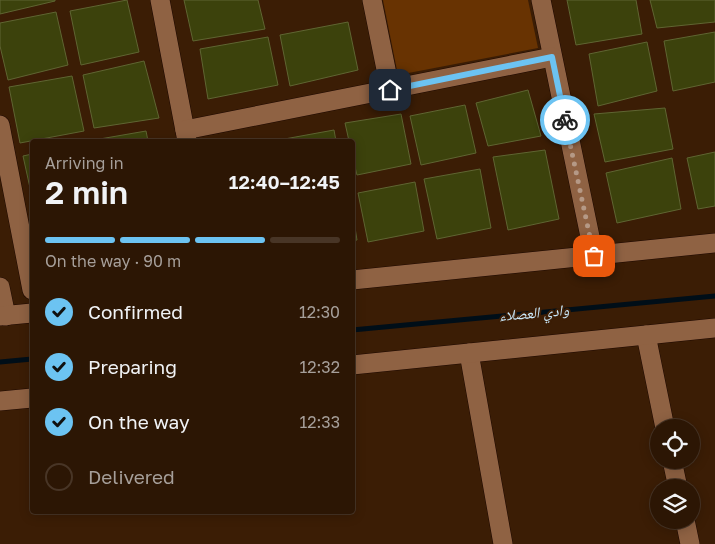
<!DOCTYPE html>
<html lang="en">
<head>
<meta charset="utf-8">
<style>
  body { margin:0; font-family:"Golos Text","Noto Naskh Arabic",sans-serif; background:#341f0e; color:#f1f3f6; height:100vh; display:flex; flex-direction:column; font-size:19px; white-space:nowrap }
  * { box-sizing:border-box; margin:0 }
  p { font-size:16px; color:#a69f9a }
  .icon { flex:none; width:28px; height:28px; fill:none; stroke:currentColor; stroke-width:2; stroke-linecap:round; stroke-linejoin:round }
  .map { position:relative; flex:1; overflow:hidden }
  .panel { position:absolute; left:30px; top:139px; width:325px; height:375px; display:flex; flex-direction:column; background:#2c1604; border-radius:5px; box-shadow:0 2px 12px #0003,0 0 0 1px #483526 }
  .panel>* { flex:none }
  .tools { position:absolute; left:650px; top:419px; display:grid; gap:10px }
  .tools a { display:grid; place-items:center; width:50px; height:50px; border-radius:50%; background:#2c1604; box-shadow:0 2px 12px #0003,0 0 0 1px #483526; font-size:25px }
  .pin { position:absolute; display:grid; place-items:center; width:42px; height:42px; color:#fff; margin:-21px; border-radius:10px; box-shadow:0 2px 8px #0006 }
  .courier { position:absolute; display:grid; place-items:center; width:50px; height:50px; margin:-25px; border:4px solid #6cc3f2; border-radius:50%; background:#fff; color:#222; box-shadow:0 1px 6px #0007 }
  .overview em { font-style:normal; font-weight:600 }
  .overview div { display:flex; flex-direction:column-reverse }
  .overview { display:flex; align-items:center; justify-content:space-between; height:85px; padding:0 15px }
  h1 { font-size:32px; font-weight:600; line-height:38px }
  .bar { display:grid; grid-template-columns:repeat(4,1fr); gap:8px 5px; align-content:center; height:60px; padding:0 15px }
  .bar i { height:6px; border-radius:4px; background:#483526 }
  .bar .selected { background:#6cc3f2 }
  .bar p { grid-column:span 4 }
  ol { padding:0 15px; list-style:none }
  li { display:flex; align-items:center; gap:15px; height:55px }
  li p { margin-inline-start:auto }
  li .icon { padding:5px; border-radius:50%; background:#6cc3f2; color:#111; stroke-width:4 }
  li:last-child { color:#a69f9a }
  li i { width:28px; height:28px; border:2px solid #483526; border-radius:50% }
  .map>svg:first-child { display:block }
  .green { fill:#683302 }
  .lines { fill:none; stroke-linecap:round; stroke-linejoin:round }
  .stream { stroke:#000e18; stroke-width:5 }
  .building { fill:#3c420c; stroke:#5f6532 }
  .minor-casing { stroke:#1d0800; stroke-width:20 }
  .minor { stroke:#8f6243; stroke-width:19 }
  .done { stroke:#b59986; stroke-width:5; stroke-dasharray:0 9 }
  .route { stroke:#6cc3f2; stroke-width:6 }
  .labels { text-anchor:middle; stroke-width:4; stroke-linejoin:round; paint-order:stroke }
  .water-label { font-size:15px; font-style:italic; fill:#cae8fa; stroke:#3b1d05 }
</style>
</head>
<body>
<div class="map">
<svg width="715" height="544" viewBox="0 0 715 544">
  <rect width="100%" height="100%" fill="#3b1d05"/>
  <!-- green -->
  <polygon class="green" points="383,0 528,0 538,48 398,75"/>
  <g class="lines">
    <!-- stream -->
    <g class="stream">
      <polyline points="352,330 715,296"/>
      <polyline points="0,362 32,359"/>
    </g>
  </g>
  <!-- building -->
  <g class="building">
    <polygon points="0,0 55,0 55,1 0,14"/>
    <polygon points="127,0 139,52 81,65 70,11"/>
    <polygon points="184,0 258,0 265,29 193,41"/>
    <polygon points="567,0 636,0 642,34 576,45"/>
    <polygon points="650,0 715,0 715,22 657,28"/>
    <polygon points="56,12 68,65 8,80 0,46 0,23"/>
    <polygon points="348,22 358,70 290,86 280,35"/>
    <polygon points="715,32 715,82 673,91 664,41"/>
    <polygon points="268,37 278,85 208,99 200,49"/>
    <polygon points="647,42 657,91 598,106 589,54"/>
    <polygon points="144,61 159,118 94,128 83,75"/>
    <polygon points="72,76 84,131 20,143 9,87"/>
    <polygon points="528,90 541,136 488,146 476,103"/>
    <polygon points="465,105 476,153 421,165 410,116"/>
    <polygon points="665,108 673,149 605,162 594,114"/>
    <polygon points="401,114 411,164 357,175 352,155 352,141 349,141 345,123"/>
    <polygon points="334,130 336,141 279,140"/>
    <polygon points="146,131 148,141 94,140"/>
    <polygon points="545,150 559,219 508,230 493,157"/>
    <polygon points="715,152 715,206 698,209 687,158"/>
    <polygon points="32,154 32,197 23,156"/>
    <polygon points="672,158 681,209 617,223 606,173"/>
    <polygon points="480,169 491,228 437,239 424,179"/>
    <polygon points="415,182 424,231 368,242 358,193"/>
    <polygon points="352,209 357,240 352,241"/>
  </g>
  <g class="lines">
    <defs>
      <g id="minor">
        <polyline points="160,0 187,141"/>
        <polyline points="372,0 390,89"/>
        <polyline points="541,0 594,256"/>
        <polyline points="0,125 32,290"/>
        <polyline points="185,130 552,57"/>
        <polyline points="352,280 715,243"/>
        <polyline points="0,287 6,316"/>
        <polyline points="0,316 32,313"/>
        <polyline points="646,335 665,428"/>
        <polyline points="469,353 503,544"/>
        <polyline points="352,365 715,328"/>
        <polyline points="0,401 32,398"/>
        <polyline points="672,460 678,488"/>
        <polyline points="685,520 690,544"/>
      </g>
    </defs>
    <!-- minor casing -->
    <use href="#minor" class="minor-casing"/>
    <!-- minor -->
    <use href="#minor" class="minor"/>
  </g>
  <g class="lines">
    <!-- done -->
    <polyline class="done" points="565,120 594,256"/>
    <!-- route -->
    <polyline class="route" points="390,90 552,57 565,120"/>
  </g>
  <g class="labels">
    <!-- water labels -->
    <g class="water-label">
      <text transform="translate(534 313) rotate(-5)" y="5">وادي العصلاء</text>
    </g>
  </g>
</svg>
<div class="tools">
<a><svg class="icon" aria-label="locate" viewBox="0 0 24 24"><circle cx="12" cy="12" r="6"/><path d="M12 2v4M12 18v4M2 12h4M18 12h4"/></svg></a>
<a><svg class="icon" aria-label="layers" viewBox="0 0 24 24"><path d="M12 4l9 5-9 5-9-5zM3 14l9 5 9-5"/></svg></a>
</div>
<div class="pin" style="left:594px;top:256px;background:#ea580c"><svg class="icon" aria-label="bag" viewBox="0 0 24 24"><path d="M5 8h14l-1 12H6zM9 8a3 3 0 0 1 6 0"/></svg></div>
<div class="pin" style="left:390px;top:90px;background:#1f2937"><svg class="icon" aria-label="home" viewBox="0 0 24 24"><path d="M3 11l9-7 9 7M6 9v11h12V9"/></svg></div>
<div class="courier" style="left:565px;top:120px"><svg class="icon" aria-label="bike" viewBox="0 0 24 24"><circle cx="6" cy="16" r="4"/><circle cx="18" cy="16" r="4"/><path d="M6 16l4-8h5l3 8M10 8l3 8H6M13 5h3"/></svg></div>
<section class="panel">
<div class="overview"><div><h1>2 min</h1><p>Arriving in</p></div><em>12:40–12:45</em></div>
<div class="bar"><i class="selected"></i><i class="selected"></i><i class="selected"></i><i></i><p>On the way · 90 m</p></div>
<ol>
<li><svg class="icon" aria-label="check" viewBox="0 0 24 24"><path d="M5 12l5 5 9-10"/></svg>Confirmed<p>12:30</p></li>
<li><svg class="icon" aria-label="check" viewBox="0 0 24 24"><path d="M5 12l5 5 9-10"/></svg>Preparing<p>12:32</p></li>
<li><svg class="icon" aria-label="check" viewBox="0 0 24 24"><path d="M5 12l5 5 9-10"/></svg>On the way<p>12:33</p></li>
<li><i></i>Delivered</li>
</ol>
</section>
</div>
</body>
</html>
